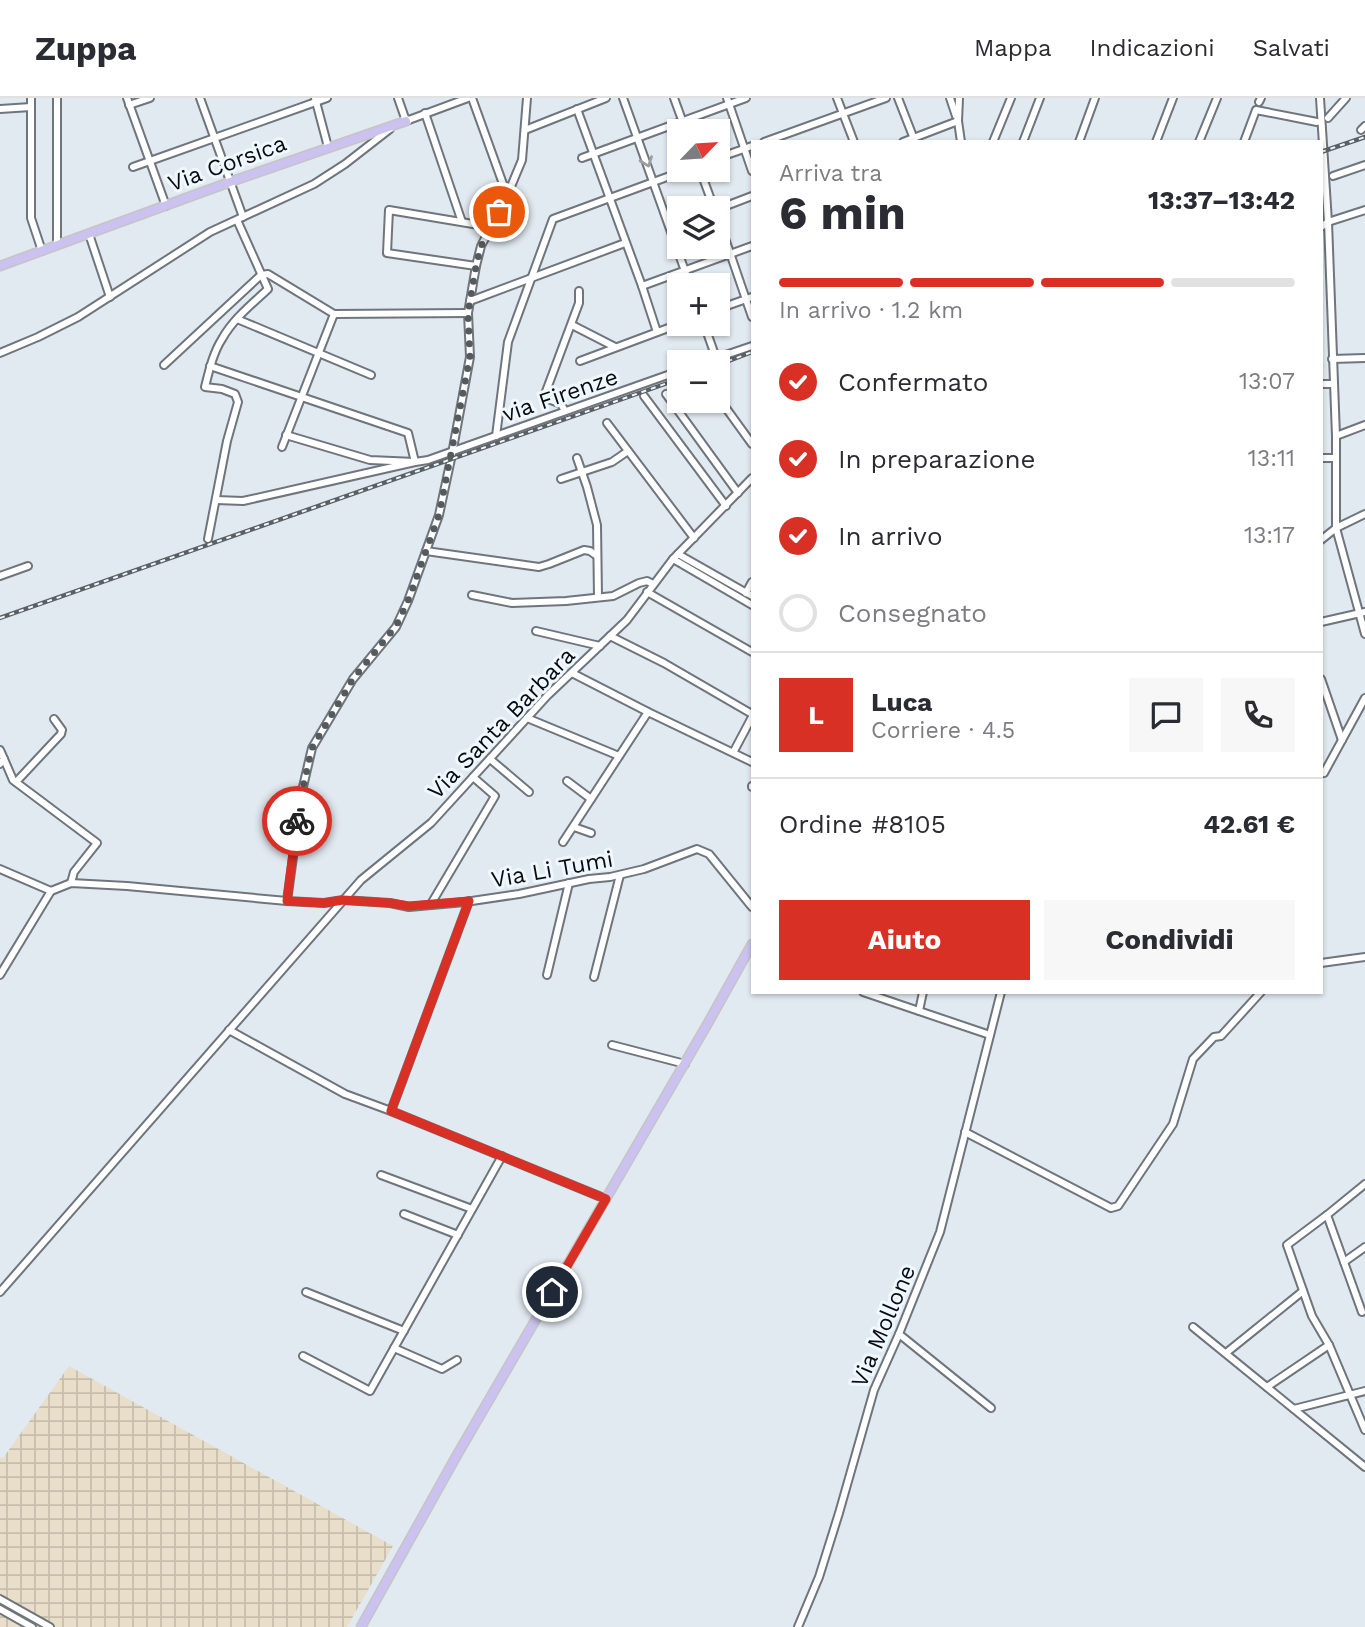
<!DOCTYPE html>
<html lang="it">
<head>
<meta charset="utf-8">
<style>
  body { margin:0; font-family:"Work Sans",sans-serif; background:#f7f7f7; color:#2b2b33; height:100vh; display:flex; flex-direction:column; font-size:26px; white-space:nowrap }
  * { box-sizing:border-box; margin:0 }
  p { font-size:23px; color:#7c7c81 }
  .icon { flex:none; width:38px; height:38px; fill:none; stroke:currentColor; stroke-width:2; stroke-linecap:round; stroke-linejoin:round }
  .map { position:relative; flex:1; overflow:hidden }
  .side { position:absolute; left:751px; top:42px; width:572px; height:854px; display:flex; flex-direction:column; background:#fff; border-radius:0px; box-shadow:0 2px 5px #0004 }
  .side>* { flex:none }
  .needle { width:46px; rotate:65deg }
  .controls { position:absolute; left:667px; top:21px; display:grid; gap:14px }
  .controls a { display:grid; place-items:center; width:63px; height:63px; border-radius:0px; background:#fff; box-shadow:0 2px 5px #0004; font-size:35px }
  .pin { position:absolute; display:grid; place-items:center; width:60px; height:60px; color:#fff; margin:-30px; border:4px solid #fff; border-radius:50%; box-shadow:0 2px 7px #0007 }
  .courier { position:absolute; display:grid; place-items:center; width:70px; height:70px; margin:-35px; border:5px solid #d93025; border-radius:50%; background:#fff; color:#222; box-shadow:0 2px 9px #0007 }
  .headline em { font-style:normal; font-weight:700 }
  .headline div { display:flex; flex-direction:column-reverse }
  .headline { display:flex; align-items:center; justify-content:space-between; height:119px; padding:0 28px }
  h1 { font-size:46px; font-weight:700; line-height:52px }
  .bar { display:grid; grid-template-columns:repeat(4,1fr); gap:10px 7px; align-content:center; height:84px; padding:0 28px }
  .bar i { height:9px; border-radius:5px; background:#e1e1e2 }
  .bar .selected { background:#d93025 }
  .bar p { grid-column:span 4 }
  .line { display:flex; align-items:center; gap:18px; padding:0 28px; border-top:2px solid #e1e1e2 }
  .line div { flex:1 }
  .round { display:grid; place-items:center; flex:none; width:74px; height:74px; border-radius:0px; background:#f7f7f7 }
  ol { padding:0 28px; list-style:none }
  li { display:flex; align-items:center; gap:21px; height:77px }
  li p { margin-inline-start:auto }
  li .icon { padding:7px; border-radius:50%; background:#d93025; color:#fff; stroke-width:4 }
  li:last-child { color:#7c7c81 }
  li i { width:38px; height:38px; border:4px solid #e1e1e2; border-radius:50% }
  .action { display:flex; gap:14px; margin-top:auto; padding:14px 28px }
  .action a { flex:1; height:80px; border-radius:0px; background:#d93025; color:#fff; font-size:28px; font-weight:700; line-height:80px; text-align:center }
  .action a+a { background:#f7f7f7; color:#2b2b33 }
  header { display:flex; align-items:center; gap:42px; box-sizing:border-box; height:98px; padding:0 35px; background:#fff; border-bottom:2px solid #e1e1e2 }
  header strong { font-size:33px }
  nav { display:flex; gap:38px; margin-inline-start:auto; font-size:24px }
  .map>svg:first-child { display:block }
  .industrial { fill:url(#industrial-grid) }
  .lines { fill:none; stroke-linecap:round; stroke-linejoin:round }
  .minor-casing { stroke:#6e757c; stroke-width:10 }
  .major-casing { stroke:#c4c5c5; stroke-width:11 }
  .minor { stroke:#fff; stroke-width:6 }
  .major { stroke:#cbc2ef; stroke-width:8 }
  .rail-casing { stroke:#5b6064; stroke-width:4.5 }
  .rail { stroke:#eff7ff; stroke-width:2; stroke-dasharray:5; stroke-linecap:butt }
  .oneway { stroke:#9d9e9f }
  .done { stroke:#555a5d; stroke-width:7; stroke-dasharray:0 12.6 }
  .route { stroke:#d93025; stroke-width:9 }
  .labels { text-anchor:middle; stroke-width:6; stroke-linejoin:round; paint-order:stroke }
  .street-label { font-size:23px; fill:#090c0e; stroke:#eff7ff }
</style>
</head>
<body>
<header>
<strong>Zuppa</strong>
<nav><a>Mappa</a><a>Indicazioni</a><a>Salvati</a></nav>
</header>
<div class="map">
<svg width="1365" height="1529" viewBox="0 0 1365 1529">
  <defs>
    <pattern id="industrial-grid" width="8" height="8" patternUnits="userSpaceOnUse" patternTransform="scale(1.75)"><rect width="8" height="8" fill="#e8dec9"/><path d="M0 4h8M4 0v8" fill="none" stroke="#c6bdab"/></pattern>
  </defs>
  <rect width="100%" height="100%" fill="#e2eaf1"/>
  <!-- industrial -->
  <polygon class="industrial" points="69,1268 393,1448 347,1529 0,1529 0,1359 3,1360"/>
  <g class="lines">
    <defs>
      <g id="minor">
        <polyline points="31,0 31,120 42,153"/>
        <polyline points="127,0 166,108"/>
        <polyline points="200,0 243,119"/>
        <polyline points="315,0 328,49"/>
        <polyline points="398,0 406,23 468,0"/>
        <polyline points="472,0 507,97"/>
        <polyline points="623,0 690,187"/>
        <polyline points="674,0 686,33"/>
        <polyline points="727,0 752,73"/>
        <polyline points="837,0 854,44"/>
        <polyline points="898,0 914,41"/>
        <polyline points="950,0 956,18"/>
        <polyline points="959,0 958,23 961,44"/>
        <polyline points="1320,0 1328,124 1336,338 1336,430 1365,536"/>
        <polyline points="1259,4 1261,0"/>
        <polyline points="129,7 150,0"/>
        <polyline points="0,11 31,9"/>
        <polyline points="577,11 642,188 657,234"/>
        <polyline points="425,15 462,124"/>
        <polyline points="1328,20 1346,0"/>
        <polyline points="525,32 606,0"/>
        <polyline points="1361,32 1365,28"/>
        <polyline points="764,44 886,0"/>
        <polyline points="903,44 958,23"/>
        <polyline points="993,44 1011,0"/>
        <polyline points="1023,44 1040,0"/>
        <polyline points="1079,44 1095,0"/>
        <polyline points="1156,44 1173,0"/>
        <polyline points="1199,44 1217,0"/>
        <polyline points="1244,44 1256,12 1317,24"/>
        <polyline points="582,60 746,0"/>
        <polyline points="718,60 752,48"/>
        <polyline points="133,69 327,0"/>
        <polyline points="700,72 714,110"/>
        <polyline points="1333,78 1365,67"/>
        <polyline points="718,111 752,98"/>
        <polyline points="718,120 752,219"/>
        <polyline points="1321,129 1328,124 1365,112"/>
        <polyline points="89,136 110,199"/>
        <polyline points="57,147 57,0"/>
        <polyline points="476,168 387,155 389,112 491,129"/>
        <polyline points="642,188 752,148"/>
        <polyline points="470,203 625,145"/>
        <polyline points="718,211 752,199"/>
        <polyline points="237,221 371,277"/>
        <polyline points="704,226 716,260"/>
        <polyline points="572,227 615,249"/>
        <polyline points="0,255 38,239 78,219 210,134 314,86 345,66 390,31"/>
        <polyline points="1332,261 1365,260"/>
        <polyline points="580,263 679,226"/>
        <polyline points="705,264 752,248"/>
        <polyline points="164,267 261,177 268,176 334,216 468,215"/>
        <polyline points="210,268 408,335 415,364 243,403 216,402"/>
        <polyline points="1321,286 1334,286"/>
        <polyline points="666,296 738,395"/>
        <polyline points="644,298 726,408"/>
        <polyline points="718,299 752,346"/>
        <polyline points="565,313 561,306 546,300 545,296 579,205 579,193"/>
        <polyline points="607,325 694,440"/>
        <polyline points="286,337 370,362 415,364 428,362 679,273"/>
        <polyline points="496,338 508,244 553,121 686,72"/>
        <polyline points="1336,338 1365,327"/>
        <polyline points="282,349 334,216"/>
        <polyline points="577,360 587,389 597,427 598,499"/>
        <polyline points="1321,360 1335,360"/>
        <polyline points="561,381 612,364 628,353"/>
        <path d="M 208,441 L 227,343 L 238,304 L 235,296 L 222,291 L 205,289 C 209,273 213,255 222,241 C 233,221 252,206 268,191 L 237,122"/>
        <polyline points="1321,442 1336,430 1365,416"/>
        <polyline points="426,453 539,469 549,466 584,452 590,453 597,458"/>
        <polyline points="678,456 752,498"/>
        <polyline points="673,461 752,507"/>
        <polyline points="0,478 28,468"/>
        <polyline points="647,494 752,554"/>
        <polyline points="746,495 752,484"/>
        <polyline points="472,497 512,505 566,503 613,498 639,485 647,483 653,486"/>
        <polyline points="1321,524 1365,514"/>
        <polyline points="536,533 600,548"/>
        <polyline points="610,538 664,565 752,616"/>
        <polyline points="572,575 648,614 752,664"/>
        <polyline points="1321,581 1342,642"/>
        <polyline points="527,620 619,658"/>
        <polyline points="0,652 4,661 0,666"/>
        <polyline points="734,653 752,619"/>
        <polyline points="4,661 13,682 97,745 74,774 71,785"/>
        <polyline points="490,661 529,694"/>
        <polyline points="1324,675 1365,600"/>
        <polyline points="567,683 591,701"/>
        <polyline points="16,684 61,636 62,632 54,621"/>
        <polyline points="752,689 752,688"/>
        <polyline points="574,729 591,735"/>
        <polyline points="563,744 648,614"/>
        <polyline points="0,771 51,793 71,785 127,788 287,803 324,805 343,802 390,805 409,809 465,804 519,796 589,781 610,779 644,771 697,751 709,756 752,809"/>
        <polyline points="287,803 302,693 312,650 353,581 396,529 408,503 439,417 451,361 470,259 468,215 476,168 481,148 507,98 522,62 527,0"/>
        <polyline points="431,806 495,698 473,679"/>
        <polyline points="1321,865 1365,859"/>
        <polyline points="0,877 51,793"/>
        <polyline points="547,877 569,785"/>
        <polyline points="594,879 620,777"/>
        <polyline points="863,894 919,913 923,894"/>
        <polyline points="919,913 990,937"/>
        <polyline points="229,932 345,996 391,1013 606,1101"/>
        <polyline points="612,947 685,966"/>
        <polyline points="391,1013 469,803"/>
        <polyline points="965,1034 1111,1110 1118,1108 1173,1026 1193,961 1214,939 1221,938 1261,894"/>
        <polyline points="381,1077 472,1111"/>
        <polyline points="1365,1086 1327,1117 1287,1147 1312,1218 1329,1247 1365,1332"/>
        <polyline points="404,1116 458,1137"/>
        <polyline points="1327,1117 1362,1214"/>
        <polyline points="1344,1164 1365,1149"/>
        <polyline points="0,1194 361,782 431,725 548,597 627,522 673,461 752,380"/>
        <polyline points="306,1194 404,1233"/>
        <polyline points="1193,1229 1365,1369"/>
        <polyline points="899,1236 991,1310"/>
        <polyline points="394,1250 442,1271 457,1262"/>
        <polyline points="1226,1255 1303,1193"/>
        <polyline points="303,1258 370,1293 502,1058"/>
        <polyline points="1267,1289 1329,1247"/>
        <polyline points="1294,1311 1365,1293"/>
        <polyline points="0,1501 50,1529"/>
        <polyline points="0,1511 32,1529"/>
        <polyline points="798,1529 819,1479 839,1415 874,1292 899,1236 940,1134 1001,894"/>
      </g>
      <g id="major">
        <polyline points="0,168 230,84 406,23"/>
        <polyline points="361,1529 457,1357 708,925 752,846"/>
      </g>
    </defs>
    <!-- minor casing -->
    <use href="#minor" class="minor-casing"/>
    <!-- major casing -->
    <use href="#major" class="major-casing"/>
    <!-- minor -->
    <use href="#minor" class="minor"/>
    <!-- major -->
    <use href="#major" class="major"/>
    <defs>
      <g id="rail">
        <polyline points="1321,54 1365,39"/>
        <polyline points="718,267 752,254"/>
        <polyline points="0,520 679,281"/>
      </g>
    </defs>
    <!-- rail casing -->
    <use href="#rail" class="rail-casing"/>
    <!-- rail -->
    <use href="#rail" class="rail"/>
  </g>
  <!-- one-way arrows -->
  <defs><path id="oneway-chevron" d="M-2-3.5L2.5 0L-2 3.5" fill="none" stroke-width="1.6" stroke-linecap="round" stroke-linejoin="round" transform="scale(1.75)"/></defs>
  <use class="oneway" href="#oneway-chevron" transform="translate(647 64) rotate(70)"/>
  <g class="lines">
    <!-- done -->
    <polyline class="done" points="297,723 302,693 312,650 353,581 396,528 408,503 439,417 470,259 468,215 476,168 481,148 499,114"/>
    <!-- route -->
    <polyline class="route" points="297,723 287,803 324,805 343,802 390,805 409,808 469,803 391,1013 606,1101 552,1194"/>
  </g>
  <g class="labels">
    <!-- street labels -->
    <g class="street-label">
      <text transform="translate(227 65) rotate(-20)" y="8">Via Corsica</text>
      <text transform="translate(560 297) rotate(-19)" y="8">via Firenze</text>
      <text transform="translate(501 625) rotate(-46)" y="8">Via Santa Barbara</text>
      <text transform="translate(552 771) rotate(-10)" y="8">Via Li Tumi</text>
      <text transform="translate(883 1228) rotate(-67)" y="8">Via Mollone</text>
    </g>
  </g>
</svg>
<div class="controls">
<a><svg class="needle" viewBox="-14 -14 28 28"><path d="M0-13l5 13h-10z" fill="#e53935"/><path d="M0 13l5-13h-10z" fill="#7c7c81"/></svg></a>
<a><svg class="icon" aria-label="layers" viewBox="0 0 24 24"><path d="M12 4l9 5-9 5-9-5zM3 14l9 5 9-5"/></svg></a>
<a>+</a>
<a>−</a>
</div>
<div class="pin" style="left:499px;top:114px;background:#ea580c"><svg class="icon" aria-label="bag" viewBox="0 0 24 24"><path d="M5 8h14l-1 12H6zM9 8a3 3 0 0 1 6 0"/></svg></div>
<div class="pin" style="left:552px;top:1194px;background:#1f2937"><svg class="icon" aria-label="home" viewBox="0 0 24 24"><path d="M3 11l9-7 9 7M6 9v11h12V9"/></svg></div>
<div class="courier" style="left:297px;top:723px"><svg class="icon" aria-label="bike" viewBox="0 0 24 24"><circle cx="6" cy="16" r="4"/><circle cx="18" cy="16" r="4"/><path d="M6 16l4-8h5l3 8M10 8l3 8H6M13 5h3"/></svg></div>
<section class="side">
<div class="headline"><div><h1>6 min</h1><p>Arriva tra</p></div><em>13:37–13:42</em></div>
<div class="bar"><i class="selected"></i><i class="selected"></i><i class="selected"></i><i></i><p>In arrivo · 1.2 km</p></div>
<ol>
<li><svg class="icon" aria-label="check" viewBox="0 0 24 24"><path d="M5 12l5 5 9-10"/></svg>Confermato<p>13:07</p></li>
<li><svg class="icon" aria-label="check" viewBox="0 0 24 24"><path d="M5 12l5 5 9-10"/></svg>In preparazione<p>13:11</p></li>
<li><svg class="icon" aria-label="check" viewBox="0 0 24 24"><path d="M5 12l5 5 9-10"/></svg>In arrivo<p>13:17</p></li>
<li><i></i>Consegnato</li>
</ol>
<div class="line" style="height:126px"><b class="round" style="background:#d93025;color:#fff">L</b><div><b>Luca</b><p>Corriere · 4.5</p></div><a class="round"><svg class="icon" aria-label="chat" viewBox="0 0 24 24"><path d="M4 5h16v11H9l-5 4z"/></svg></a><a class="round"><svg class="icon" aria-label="phone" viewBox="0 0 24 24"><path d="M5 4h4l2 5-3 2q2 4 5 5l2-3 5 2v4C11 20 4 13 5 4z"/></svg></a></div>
<div class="line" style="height:91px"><div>Ordine #8105</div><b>42.61 €</b></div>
<div class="action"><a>Aiuto</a><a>Condividi</a></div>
</section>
</div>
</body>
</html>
